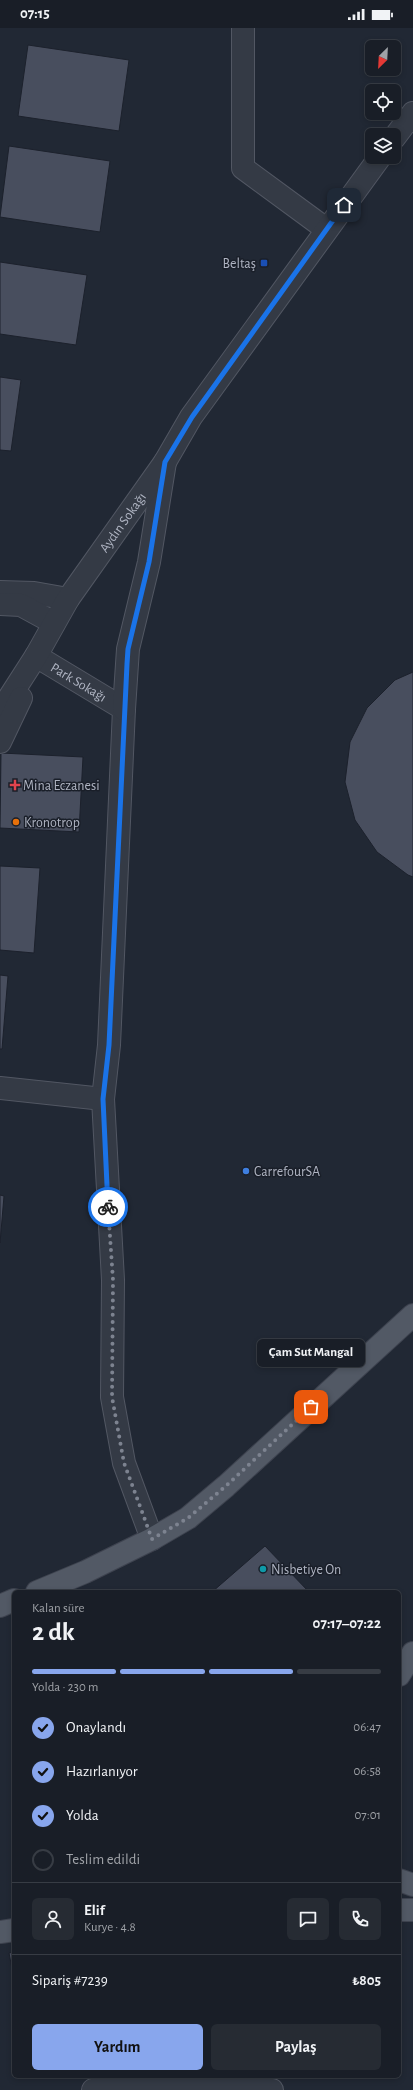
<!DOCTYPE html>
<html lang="tr">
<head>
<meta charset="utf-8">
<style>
  body { margin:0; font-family:"Alegreya Sans",sans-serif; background:#262b33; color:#f1f3f6; height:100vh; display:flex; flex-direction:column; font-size:15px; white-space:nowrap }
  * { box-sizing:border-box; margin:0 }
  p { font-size:13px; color:#9fa2a7 }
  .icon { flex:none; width:22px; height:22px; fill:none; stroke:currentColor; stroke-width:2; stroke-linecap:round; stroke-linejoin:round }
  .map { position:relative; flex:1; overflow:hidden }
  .side { position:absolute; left:12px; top:1562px; width:389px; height:488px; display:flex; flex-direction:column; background:#191e27; border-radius:6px; box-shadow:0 2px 6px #0003,0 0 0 1px #373c44 }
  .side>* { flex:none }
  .needle { width:26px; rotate:204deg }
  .tools { position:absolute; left:365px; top:12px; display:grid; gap:8px }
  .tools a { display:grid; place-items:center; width:36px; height:36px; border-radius:6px; background:#191e27; box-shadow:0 2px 6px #0003,0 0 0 1px #373c44; font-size:20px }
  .pin { position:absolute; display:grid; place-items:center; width:34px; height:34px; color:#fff; margin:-17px; border-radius:8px; box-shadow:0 2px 6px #0006 }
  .courier { position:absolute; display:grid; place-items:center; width:40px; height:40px; margin:-20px; border:3px solid #1a73e8; border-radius:50%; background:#fff; color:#222; box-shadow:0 1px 5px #0007 }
  .bubble { position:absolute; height:28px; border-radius:6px; background:#191e27; box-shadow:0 2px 6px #0003,0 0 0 1px #373c44; font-size:13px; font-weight:700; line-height:28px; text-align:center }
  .headline em { font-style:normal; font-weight:700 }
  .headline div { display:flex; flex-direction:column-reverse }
  .headline { display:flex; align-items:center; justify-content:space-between; height:68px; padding:0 20px }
  h1 { font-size:26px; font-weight:700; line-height:30px }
  .bar { display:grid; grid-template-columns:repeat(4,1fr); gap:6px 4px; align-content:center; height:48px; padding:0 20px }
  .bar i { height:5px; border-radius:3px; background:#373c44 }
  .bar .active { background:#88a6ed }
  .bar p { grid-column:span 4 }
  .line { display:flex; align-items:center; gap:10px; padding:0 20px; border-top:1px solid #373c44 }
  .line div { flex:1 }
  .round { display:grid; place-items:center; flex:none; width:42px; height:42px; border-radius:6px; background:#262b33 }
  ol { padding:0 20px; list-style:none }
  li { display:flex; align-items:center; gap:12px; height:44px }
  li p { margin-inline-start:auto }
  li .icon { padding:4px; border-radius:50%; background:#88a6ed; color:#111; stroke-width:4 }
  li:last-child { color:#9fa2a7 }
  li i { width:22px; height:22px; border:2px solid #373c44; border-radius:50% }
  .action { display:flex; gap:8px; margin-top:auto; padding:8px 20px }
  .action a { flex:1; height:46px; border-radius:6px; background:#88a6ed; color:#111; font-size:16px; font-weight:700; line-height:46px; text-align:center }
  .action a+a { background:#262b33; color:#f1f3f6 }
  .status { display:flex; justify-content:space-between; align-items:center; height:28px; padding:0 20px; background:#191e27; direction:ltr }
  .status svg { height:11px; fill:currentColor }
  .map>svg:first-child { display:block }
  .building { fill:#484e5e; stroke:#1c212c }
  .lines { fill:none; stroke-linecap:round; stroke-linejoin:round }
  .minor-casing { stroke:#525763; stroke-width:24 }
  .tertiary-casing { stroke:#525763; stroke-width:24 }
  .primary-casing { stroke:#3e434f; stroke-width:24 }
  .minor { stroke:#343a45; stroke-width:22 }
  .tertiary { stroke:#343a45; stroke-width:22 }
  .primary { stroke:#525965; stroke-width:22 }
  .done { stroke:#7d8390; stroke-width:4; stroke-dasharray:0 7.2 }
  .route { stroke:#1a73e8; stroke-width:5 }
  .transit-dot { fill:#1a4fb4; stroke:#1a1f29; stroke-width:1.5 }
  .health-dot { fill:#e0444e; stroke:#1a1f29; stroke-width:1.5 }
  .food-dot { fill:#e8710a; stroke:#1a1f29; stroke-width:1.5 }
  .shop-dot { fill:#3f7fe0; stroke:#1a1f29; stroke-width:1.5 }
  .culture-dot { fill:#0f9aa8; stroke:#1a1f29; stroke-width:1.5 }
  .labels { text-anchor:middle; stroke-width:3; stroke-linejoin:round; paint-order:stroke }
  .poi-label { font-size:14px; fill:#afb4c2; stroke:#1a1f29; text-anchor:start }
  .street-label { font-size:14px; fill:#afb4c2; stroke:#1a1f29 }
</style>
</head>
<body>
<div class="status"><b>07:15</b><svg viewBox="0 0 49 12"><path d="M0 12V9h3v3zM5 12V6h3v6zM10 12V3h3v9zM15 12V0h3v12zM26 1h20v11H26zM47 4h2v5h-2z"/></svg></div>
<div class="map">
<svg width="413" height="2062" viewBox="0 0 413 2062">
  <rect width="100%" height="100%" fill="#212834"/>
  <!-- building -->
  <g class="building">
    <polygon points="28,17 129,32 119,103 18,88"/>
    <polygon points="9,118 110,133 100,204 0,189"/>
    <polygon points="0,234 87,247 76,317 0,306"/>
    <polygon points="0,349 21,352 11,423 0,422"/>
    <polygon points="413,644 413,849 408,847 377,824 355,792 345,754 350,714 367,680 395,652"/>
    <polygon points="1,725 83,729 79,804 0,800"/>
    <polygon points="0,838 40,840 34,925 0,922"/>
    <polygon points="0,947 8,948 2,1021 0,1021"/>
    <polygon points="0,1167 4,1168 0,1215"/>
    <polygon points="265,1518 309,1564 212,1564"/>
    <polygon points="14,1924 14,1951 9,1925"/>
  </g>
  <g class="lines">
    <defs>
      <g id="minor">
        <polyline points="243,0 243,140 326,201"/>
        <polyline points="0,564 34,565 68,571"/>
        <polyline points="0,576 21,577 54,595"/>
        <path id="s1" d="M 36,628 L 124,681 L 109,1017 L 103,1071 L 113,1252 L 112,1369 L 124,1435 L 152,1511"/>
        <polyline points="124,681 128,621 149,534 165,434"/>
        <polyline points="0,1060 103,1071"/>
        <polyline points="93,2062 159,2052 272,2062"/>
      </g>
      <g id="tertiary">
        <polyline points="394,110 413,85"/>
        <path id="s2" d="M 0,684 L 36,628 L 68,571 L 165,434 L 191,389 L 380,129"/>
        <polyline points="0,714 21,670"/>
      </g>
      <g id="primary">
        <polyline points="37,1564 85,1544 152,1511 188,1490 226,1458 413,1287"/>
        <polyline points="0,1578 14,1572"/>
        <polyline points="399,1647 413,1625"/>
        <polyline points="399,1852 413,1857"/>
        <polyline points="399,1882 413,1882"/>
        <polyline points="0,1904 14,1902"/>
      </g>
    </defs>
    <!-- minor casing -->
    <use href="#minor" class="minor-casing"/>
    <!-- tertiary casing -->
    <use href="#tertiary" class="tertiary-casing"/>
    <!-- primary casing -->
    <use href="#primary" class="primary-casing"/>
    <!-- minor -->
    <use href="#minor" class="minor"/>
    <!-- tertiary -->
    <use href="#tertiary" class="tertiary"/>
    <!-- primary -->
    <use href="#primary" class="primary"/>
  </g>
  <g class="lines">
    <!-- done -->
    <polyline class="done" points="108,1179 113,1252 112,1369 124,1435 152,1511 188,1490 226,1458 311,1379"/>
    <!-- route -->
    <polyline class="route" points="108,1179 103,1071 109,1017 127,636 128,621 149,534 165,434 192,389 344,177"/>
  </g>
  <!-- markers -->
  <rect class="transit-dot" x="260" y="231" width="8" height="8" rx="2"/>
  <path class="health-dot" d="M13 751h4v4h4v4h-4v4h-4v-4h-4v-4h4z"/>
  <circle class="food-dot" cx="16" cy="794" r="4"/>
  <circle class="shop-dot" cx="246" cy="1143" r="4"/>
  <circle class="culture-dot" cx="263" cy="1541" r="4"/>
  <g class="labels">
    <!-- poi labels -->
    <g class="poi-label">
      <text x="256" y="240" text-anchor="end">Beltaş</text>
      <text x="23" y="762">Mina Eczanesi</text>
      <text x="24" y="799">Kronotrop</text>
      <text x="254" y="1148">CarrefourSA</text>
      <text x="271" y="1546">Nisbetiye On</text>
    </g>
    <!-- street labels -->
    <g class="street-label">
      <text dy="5" stroke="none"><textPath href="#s2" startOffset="226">Aydın Sokağı</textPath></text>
      <text dy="5" stroke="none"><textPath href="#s1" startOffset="50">Park Sokağı</textPath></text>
    </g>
  </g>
</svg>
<div class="tools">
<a><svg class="needle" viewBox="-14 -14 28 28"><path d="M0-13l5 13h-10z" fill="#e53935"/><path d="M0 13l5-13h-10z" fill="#9fa2a7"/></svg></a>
<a><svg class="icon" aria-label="locate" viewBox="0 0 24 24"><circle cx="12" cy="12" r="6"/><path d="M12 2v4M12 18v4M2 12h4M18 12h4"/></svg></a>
<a><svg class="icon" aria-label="layers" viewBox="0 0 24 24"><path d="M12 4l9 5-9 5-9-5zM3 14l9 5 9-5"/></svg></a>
</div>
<div class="pin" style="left:311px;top:1379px;background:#ea580c"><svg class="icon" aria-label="bag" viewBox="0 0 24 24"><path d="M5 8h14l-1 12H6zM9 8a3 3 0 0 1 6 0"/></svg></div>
<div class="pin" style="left:344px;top:177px;background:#1f2937"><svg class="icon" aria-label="home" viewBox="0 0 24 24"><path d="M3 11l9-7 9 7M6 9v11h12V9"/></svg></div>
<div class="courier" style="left:108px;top:1179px"><svg class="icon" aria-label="bike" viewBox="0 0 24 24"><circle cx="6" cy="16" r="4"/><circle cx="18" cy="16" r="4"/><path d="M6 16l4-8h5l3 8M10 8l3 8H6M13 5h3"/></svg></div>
<div class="bubble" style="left:257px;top:1311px;width:108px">Çam Sut Mangal</div>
<section class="side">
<div class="headline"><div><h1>2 dk</h1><p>Kalan süre</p></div><em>07:17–07:22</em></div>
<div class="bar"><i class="active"></i><i class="active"></i><i class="active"></i><i></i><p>Yolda · 230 m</p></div>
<ol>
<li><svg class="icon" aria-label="check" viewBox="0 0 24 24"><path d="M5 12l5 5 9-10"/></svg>Onaylandı<p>06:47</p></li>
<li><svg class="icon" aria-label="check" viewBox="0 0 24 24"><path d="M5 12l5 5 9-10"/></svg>Hazırlanıyor<p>06:58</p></li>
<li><svg class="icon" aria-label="check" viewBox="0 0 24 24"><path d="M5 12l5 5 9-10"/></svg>Yolda<p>07:01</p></li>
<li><i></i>Teslim edildi</li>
</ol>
<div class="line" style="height:72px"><a class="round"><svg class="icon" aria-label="person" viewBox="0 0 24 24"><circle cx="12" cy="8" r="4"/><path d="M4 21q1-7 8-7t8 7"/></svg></a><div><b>Elif</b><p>Kurye · 4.8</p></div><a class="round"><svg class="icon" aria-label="chat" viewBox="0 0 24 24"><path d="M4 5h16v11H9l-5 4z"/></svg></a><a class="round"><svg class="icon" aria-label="phone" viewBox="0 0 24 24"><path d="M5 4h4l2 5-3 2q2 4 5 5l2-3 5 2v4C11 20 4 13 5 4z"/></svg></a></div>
<div class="line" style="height:52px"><div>Sipariş #7239</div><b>₺805</b></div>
<div class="action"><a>Yardım</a><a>Paylaş</a></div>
</section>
</div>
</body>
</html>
